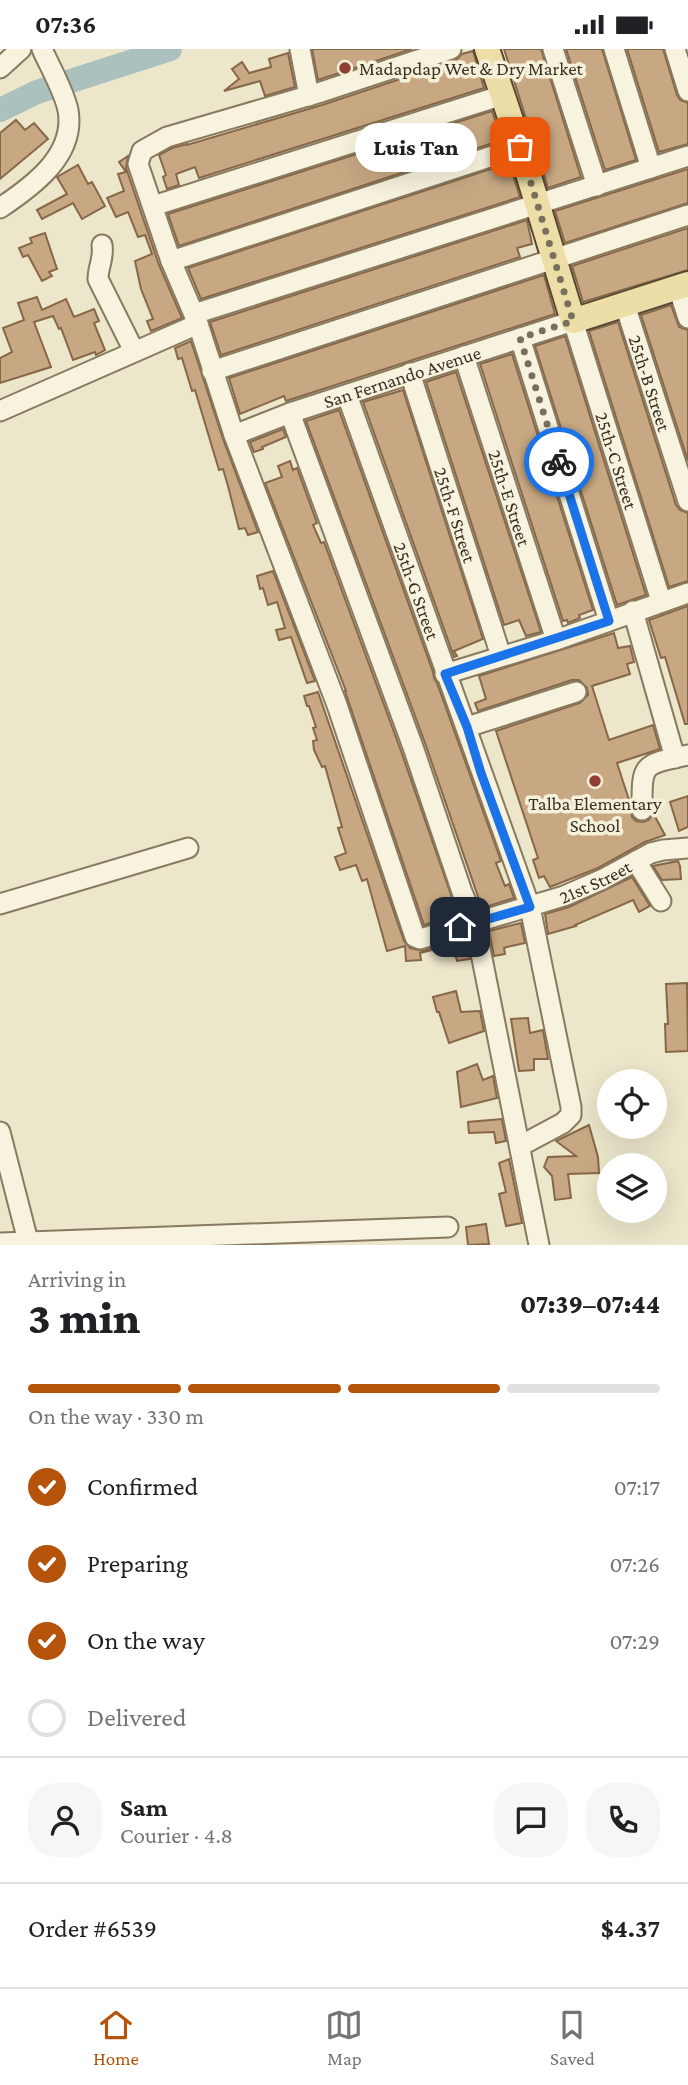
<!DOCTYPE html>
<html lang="en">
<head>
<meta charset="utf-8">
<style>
  body { margin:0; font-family:"Crimson Pro",serif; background:#f6f6f6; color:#202124; height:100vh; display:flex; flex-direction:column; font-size:26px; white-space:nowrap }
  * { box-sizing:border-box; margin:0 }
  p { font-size:23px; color:#757577 }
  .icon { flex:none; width:38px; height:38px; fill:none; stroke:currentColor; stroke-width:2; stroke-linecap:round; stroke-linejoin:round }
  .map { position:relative; height:1196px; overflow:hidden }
  .drawer { display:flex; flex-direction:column; background:#fff; flex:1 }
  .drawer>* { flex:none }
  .buttons { position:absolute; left:597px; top:1020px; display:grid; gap:14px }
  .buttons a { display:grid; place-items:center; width:70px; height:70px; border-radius:50%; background:#fff; box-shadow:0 7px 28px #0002; font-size:35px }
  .pin { position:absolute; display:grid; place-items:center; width:60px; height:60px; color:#fff; margin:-30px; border-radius:14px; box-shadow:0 4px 10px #0006 }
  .courier { position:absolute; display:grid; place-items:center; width:70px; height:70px; margin:-35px; border:5px solid #1a73e8; border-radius:50%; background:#fff; color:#222; box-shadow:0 2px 9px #0007 }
  .bubble { position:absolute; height:49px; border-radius:24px; background:#fff; box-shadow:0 7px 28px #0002; font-size:23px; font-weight:800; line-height:49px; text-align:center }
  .headline em { font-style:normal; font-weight:800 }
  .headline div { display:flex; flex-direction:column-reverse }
  .headline { display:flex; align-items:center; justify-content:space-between; height:119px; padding:0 28px }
  h1 { font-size:46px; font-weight:800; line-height:52px }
  .bar { display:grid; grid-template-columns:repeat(4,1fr); gap:10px 7px; align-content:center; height:84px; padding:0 28px }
  .bar i { height:9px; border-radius:5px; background:#e0e0e0 }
  .bar .selected { background:#b45309 }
  .bar p { grid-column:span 4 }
  .line { display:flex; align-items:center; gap:18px; padding:0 28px; border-top:2px solid #e0e0e0 }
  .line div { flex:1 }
  .round { display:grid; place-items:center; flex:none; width:74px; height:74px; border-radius:28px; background:#f6f6f6 }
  ol { padding:0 28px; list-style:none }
  li { display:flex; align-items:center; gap:21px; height:77px }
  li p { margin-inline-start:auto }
  li .icon { padding:7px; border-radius:50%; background:#b45309; color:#fff; stroke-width:4 }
  li:last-child { color:#757577 }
  li i { width:38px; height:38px; border:4px solid #e0e0e0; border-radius:50% }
  .status { display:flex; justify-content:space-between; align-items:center; height:49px; padding:0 35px; background:#fff; direction:ltr }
  .status svg { height:19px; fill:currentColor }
  .tabs { display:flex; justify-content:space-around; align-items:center; height:98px; border-top:2px solid #e0e0e0; background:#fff; font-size:19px; color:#757577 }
  .tabs a { display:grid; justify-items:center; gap:4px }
  .tabs .selected { color:#b45309 }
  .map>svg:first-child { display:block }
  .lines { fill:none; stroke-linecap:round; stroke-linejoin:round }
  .river { stroke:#abc1bd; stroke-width:24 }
  .building { fill:#c8a883; stroke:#866747; stroke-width:2 }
  .minor-casing { stroke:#887a60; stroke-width:23 }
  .major-casing { stroke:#574833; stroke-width:28 }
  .minor { stroke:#f7f3de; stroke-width:19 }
  .major { stroke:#ecdea6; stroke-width:24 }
  .done { stroke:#78705d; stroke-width:7; stroke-dasharray:0 12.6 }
  .route { stroke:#1a73e8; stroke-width:9 }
  .poi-dot { fill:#933e34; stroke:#f4f0da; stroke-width:2.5 }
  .labels { text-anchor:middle; stroke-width:7; stroke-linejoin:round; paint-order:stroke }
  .poi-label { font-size:19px; fill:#3a3022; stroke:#f4f0da; text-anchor:start }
  .street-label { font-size:19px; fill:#3a3022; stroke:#f4f0da }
</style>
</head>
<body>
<div class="status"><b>07:36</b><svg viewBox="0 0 49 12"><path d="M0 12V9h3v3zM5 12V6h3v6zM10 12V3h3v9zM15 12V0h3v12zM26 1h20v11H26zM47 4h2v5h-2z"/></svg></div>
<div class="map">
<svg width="688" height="1196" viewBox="0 0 688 1196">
  <rect width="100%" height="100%" fill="#ece6ca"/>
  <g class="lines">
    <!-- river -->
    <polyline class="river" points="0,61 37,43 170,0"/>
  </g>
  <!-- building -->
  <g class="building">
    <polygon points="312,0 412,0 318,31"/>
    <polygon points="504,0 541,0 581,128 548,139"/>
    <polygon points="566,0 602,0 636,111 605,121"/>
    <polygon points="627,0 663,0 677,46 680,51 688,54 688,95 659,103"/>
    <polygon points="473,2 484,39 199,129 195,118 176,125 179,136 167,140 163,128 166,126 159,106 172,99 187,95 187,96 322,56 455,12 462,5"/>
    <polygon points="288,4 295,38 265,47 260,32 224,42 239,30 232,20 242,13 249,24 271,18 269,10"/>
    <polygon points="492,62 502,91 179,197 168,165"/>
    <polygon points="16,71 25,81 34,74 48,90 0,130 0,84"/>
    <polygon points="128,107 126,119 159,216 182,269 151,282 147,272 153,270 141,240 135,212 152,205 145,186 138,188 128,163 116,168 107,149 124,142 118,125 126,123 119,113"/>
    <polygon points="509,114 520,148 201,250 188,219"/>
    <polygon points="78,116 88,135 92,133 105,157 82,170 73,154 42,170 37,161 67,145 57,128"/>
    <polygon points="688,120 688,154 565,194 555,162"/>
    <polygon points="527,171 532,195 517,199 520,208 221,306 210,273"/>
    <polygon points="688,179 688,221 583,253 572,217"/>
    <polygon points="45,184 57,220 49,223 52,227 42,232 28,206 23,208 19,199 32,194 30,189"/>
    <polygon points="544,226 555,265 286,352 284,347 240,365 229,329"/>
    <polygon points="37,248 42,261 66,250 74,268 94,260 99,272 94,274 105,301 96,306 95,303 73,311 61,279 59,280 53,267 34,273 51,318 0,334 0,309 12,303 3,279 24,271 18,254"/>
    <polygon points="671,256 679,278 688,281 688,412 641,266"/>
    <polygon points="618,273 676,456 680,461 688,464 688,532 669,538 589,282"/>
    <polygon points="565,287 646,546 617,556 535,297"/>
    <polygon points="191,292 223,390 258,483 248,486 245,479 239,480 228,437 223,420 219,421 195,341 192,342 182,309 178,310 175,299"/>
    <polygon points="512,305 593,561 579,566 580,569 568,574 567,571 563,572 480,315"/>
    <polygon points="456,323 541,583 526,587 519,571 504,576 426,333"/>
    <polygon points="403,341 483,590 454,602 457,607 454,608 363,353"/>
    <polygon points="339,361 433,623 434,629 437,634 501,812 496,814 505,837 509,835 514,849 482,859 425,694 306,372"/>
    <polygon points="283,380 286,388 262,398 263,400 254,403 250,393"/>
    <polygon points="290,412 293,421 297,419 317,474 313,476 321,494 324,493 401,702 458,866 424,876 345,642 346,642 265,434 282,428 278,417"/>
    <polygon points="273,522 315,632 307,634 291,588 279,591 276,581 285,579 277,553 268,556 263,539 260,540 257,527"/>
    <polygon points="688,557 688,675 685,675 665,608 661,609 649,571"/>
    <polygon points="614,584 618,599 630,597 634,613 627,615 630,625 592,637 609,691 653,676 660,700 617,714 630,754 632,768 636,772 643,773 649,771 653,764 665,786 645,793 598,819 550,838 544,827 539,829 533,811 538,809 496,682 580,654 588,646 587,639 579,631 572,631 478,662 475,654 486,650 479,627"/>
    <polygon points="318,643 404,892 410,899 423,902 466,889 470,910 457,912 454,901 441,904 440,899 420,904 421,911 406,912 405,897 387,902 367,830 362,832 356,816 340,821 335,808 346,804 338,779 342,778 325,717 322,718 314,701 313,692 317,691 313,679 316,678 309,657 307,657 304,647"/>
    <polygon points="688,747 688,778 679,782 670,753"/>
    <polygon points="678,812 680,817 681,830 662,831 653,817"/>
    <polygon points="632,828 650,857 639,863 633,851 575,876 576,877 548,885 545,865 569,858"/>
    <polygon points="521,874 525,894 507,898 504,899 505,905 494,907 489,882"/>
    <polygon points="687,934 688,1002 666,1003 665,975 668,975 666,935"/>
    <polygon points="456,942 461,963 480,962 484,982 449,994 439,963 437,963 433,948"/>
    <polygon points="528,969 530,984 543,981 548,1010 534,1010 534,1021 519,1022 511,970"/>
    <polygon points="477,1015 483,1031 493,1027 497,1049 461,1058 457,1023"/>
    <polygon points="502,1070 506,1092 496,1094 494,1083 469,1084 468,1073"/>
    <polygon points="589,1076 598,1108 599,1124 568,1125 571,1149 555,1151 552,1127 544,1118 548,1108 576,1107 556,1092"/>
    <polygon points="509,1110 522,1174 506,1177 499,1145 506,1143 499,1114"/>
    <polygon points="486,1175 489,1195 468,1196 466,1178"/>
  </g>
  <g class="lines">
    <defs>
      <g id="minor">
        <polyline points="300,0 309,47"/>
        <path id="s1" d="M 451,0 L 318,44 L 167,88 L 142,102 L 138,115 L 171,212 L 198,275 L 234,386 L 337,656 L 415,888 L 420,890 L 564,847 L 603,830 L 651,804 L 663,801 L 688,799"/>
        <polyline points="553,0 597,137"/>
        <polyline points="614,0 651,119"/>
        <polyline points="675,0 688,42"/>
        <polyline points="0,19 21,0"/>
        <polyline points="153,157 503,46"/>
        <path d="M 0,159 C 33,137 76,106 68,61 C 64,42 50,18 42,0"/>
        <path d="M 102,196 C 104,211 98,217 98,230 L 134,302"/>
        <polyline points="171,212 520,98"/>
        <polyline points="678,238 688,269"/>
        <path id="s2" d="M 625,256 L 688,452"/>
        <polyline points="194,265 688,107"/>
        <polyline points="520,289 609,572"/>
        <path id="s3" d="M 464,307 L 556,591"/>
        <polyline points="212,322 688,166"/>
        <path id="s4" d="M 410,324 L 501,607"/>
        <path id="s5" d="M 347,346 L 530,858 L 571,1058 L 571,1066 L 563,1074 L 520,1097"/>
        <polyline points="0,362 198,275"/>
        <polyline points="290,364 413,698 462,843 475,874 539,1196"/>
        <path id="s6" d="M 234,386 L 290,364 L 573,272 L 661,552"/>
        <polyline points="633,562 675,709"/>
        <polyline points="445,625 556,591 688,544"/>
        <polyline points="467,678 576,643"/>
        <path d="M 642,761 C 642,714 641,716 688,706"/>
        <polyline points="636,812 661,852"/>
        <polyline points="0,855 188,799"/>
        <polyline points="0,1083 29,1196"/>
        <polyline points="0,1194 448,1178"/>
      </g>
      <polyline id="major" points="487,0 520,98 573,272 688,235"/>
    </defs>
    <!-- minor casing -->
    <use href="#minor" class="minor-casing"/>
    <!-- major casing -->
    <use href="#major" class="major-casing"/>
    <!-- minor -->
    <use href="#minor" class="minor"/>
    <!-- major -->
    <use href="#major" class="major"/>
  </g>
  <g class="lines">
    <!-- done -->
    <polyline class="done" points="520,98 573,272 520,289 559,413"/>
    <!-- route -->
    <polyline class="route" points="460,878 530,858 481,724 467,678 445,625 609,572 559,413"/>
  </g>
  <!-- markers -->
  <g class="poi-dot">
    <circle cx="345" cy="19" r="7"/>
    <circle cx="595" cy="732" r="7"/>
  </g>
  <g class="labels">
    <!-- poi labels -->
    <g class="poi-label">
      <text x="359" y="26">Madapdap Wet &amp; Dry Market</text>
      <text x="595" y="761" text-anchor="middle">Talba Elementary<tspan x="595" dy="22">School</tspan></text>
    </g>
    <!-- street labels -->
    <g class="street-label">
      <text dy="7" stroke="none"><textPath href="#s6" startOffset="178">San Fernando Avenue</textPath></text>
      <text dy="7" stroke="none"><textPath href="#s2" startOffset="82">25th-B Street</textPath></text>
      <text dy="7" stroke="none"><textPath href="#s6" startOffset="504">25th-C Street</textPath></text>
      <text dy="7" stroke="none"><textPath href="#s3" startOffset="149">25th-E Street</textPath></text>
      <text dy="7" stroke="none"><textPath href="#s4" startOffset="149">25th-F Street</textPath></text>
      <text dy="7" stroke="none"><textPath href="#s5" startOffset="208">25th-G Street</textPath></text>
      <text dy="7" stroke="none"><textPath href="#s1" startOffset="1351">21st Street</textPath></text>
    </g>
  </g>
</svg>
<div class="buttons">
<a><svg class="icon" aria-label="locate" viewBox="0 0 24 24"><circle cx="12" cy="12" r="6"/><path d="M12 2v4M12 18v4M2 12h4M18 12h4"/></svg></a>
<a><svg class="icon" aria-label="layers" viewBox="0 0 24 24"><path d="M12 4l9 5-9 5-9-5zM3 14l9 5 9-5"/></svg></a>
</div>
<div class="pin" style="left:520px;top:98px;background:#ea580c"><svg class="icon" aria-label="bag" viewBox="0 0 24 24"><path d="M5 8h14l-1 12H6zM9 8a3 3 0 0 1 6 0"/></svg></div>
<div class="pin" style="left:460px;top:878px;background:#1f2937"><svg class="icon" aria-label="home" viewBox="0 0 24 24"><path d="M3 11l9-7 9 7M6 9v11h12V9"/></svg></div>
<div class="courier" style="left:559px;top:413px"><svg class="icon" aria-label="bike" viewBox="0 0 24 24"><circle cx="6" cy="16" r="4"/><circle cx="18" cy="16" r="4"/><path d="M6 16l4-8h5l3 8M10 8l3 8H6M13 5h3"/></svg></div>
<div class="bubble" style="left:355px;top:74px;width:122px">Luis Tan</div>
</div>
<section class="drawer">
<div class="headline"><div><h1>3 min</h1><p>Arriving in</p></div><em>07:39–07:44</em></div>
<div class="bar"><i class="selected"></i><i class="selected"></i><i class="selected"></i><i></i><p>On the way · 330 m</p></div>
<ol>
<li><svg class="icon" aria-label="check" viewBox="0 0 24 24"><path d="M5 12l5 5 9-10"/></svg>Confirmed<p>07:17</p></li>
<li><svg class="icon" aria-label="check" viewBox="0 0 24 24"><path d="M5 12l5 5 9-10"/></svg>Preparing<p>07:26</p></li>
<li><svg class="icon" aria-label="check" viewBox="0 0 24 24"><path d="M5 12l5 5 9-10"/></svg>On the way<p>07:29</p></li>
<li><i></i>Delivered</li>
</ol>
<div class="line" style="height:126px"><a class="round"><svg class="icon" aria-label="person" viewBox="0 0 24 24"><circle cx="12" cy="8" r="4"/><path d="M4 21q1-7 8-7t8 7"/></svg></a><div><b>Sam</b><p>Courier · 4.8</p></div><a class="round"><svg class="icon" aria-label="chat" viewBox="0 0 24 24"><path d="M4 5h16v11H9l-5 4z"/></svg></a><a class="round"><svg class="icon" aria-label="phone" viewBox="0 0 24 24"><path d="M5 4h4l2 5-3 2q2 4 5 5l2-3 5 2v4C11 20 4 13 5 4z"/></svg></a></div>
<div class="line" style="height:91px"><div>Order #6539</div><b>$4.37</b></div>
</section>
<nav class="tabs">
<a class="selected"><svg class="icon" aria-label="home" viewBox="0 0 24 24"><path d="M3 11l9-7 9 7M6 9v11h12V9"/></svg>Home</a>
<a><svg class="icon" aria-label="map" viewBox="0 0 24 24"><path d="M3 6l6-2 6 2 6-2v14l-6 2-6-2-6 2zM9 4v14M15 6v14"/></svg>Map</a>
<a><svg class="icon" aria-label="saved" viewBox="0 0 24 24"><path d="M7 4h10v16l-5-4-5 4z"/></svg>Saved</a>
</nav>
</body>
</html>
